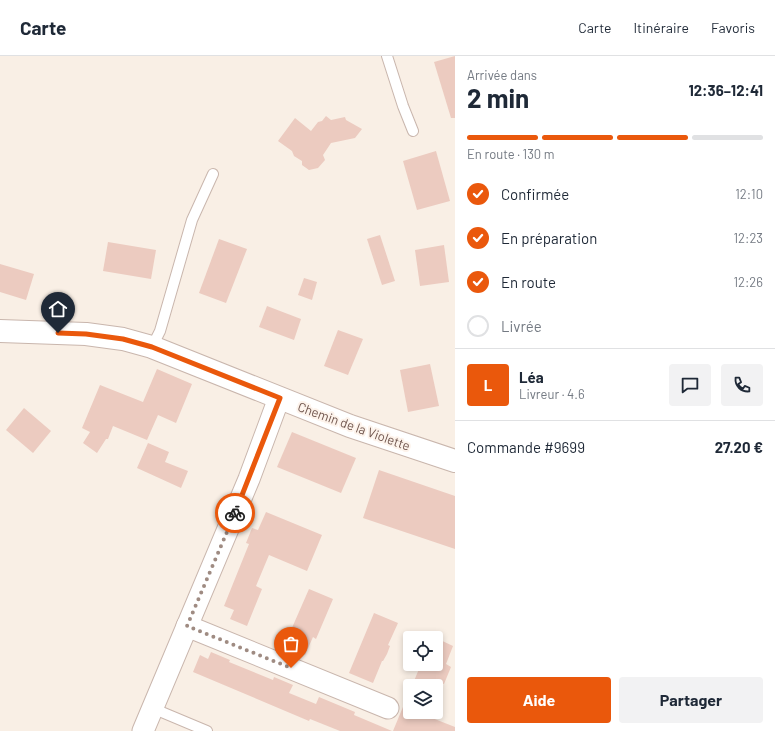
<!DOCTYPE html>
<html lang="fr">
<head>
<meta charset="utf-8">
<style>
  body { margin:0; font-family:Barlow,sans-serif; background:#f2f2f3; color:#1f2937; height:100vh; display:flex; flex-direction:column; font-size:15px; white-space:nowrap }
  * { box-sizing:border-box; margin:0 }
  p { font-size:13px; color:#747a83 }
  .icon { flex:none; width:22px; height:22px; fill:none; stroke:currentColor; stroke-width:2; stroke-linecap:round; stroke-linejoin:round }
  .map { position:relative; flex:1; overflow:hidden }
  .drawer { display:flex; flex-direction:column; background:#fff; width:320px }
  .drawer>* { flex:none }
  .buttons { position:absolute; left:403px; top:575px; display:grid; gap:8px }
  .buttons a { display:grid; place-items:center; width:40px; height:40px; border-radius:4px; background:#fff; box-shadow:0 2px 6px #0003; font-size:20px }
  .pin { position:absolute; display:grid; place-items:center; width:34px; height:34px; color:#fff; margin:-41px -17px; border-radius:50% 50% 50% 0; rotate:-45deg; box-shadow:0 0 4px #0007 }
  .pin .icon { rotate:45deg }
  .courier { position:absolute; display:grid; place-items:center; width:40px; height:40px; margin:-20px; border:3px solid #ea580c; border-radius:50%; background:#fff; color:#222; box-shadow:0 1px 5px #0007 }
  .headline em { font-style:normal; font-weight:700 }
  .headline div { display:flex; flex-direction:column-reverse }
  .headline { display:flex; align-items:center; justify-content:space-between; height:68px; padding:0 12px }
  h1 { font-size:26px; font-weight:700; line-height:30px }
  .bar { display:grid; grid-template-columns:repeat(4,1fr); gap:6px 4px; align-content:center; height:48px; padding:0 12px }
  .bar i { height:5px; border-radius:3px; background:#e0e1e3 }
  .bar .active { background:#ea580c }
  .bar p { grid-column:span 4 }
  .line { display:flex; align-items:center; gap:10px; padding:0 12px; border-top:1px solid #e0e1e3 }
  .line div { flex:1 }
  .round { display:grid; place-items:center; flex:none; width:42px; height:42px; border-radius:4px; background:#f2f2f3 }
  ol { padding:0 12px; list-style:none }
  li { display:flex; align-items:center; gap:12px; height:44px }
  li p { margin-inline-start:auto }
  li .icon { padding:4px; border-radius:50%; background:#ea580c; color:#fff; stroke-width:4 }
  li:last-child { color:#747a83 }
  li i { width:22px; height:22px; border:2px solid #e0e1e3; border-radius:50% }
  .cta { display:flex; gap:8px; margin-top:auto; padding:8px 12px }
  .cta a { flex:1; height:46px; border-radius:4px; background:#ea580c; color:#fff; font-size:16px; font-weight:700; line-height:46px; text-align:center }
  .cta a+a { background:#f2f2f3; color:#1f2937 }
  header { display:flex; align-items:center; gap:24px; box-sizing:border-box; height:56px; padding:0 20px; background:#fff; border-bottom:1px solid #e0e1e3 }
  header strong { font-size:19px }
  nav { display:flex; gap:22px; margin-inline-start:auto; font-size:14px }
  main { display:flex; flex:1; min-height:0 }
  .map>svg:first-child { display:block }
  .building { fill:#eccbc0 }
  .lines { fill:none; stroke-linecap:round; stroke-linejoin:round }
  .service-casing { stroke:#c9b6ad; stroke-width:12 }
  .minor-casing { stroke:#c9b6ad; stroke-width:23 }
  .tertiary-casing { stroke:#c9b6ad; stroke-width:24 }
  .service { stroke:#fff; stroke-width:10 }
  .minor { stroke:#fff; stroke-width:21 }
  .tertiary { stroke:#fff; stroke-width:22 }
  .done { stroke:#9f8b82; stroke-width:4; stroke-dasharray:0 7.2 }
  .route { stroke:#ea580c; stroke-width:5 }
  .labels { text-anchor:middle; stroke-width:4; stroke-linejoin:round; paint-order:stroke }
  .street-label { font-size:13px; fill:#6f554d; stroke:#fdf3eb }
</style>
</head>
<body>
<header>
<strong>Carte</strong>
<nav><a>Carte</a><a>Itinéraire</a><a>Favoris</a></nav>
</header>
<main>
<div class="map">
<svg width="455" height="675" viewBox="0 0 455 675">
  <rect width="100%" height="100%" fill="#f9efe5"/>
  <!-- building -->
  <g class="building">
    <polygon points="455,0 455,62 451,62 434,6"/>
    <polygon points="326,60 331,64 345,61 346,64 362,73 355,82 331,87 323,99 325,104 318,112 309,114 302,109 302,105 294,100 292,95 278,85 295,62 311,75 318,66 322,65"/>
    <polygon points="436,95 450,145 417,154 403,105"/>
    <polygon points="380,179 395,225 382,229 367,183"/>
    <polygon points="219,183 247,193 226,247 199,237"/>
    <polygon points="108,186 156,194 151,223 103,215"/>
    <polygon points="444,189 449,226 420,230 415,194"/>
    <polygon points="0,208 34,218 26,244 0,236"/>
    <polygon points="304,222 317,226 312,244 298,239"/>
    <polygon points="267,250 301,263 294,284 259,271"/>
    <polygon points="338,274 363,283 348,319 324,310"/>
    <polygon points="430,308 439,350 408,356 400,314"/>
    <polygon points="157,313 192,328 176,367 158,359 147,384 113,370 108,383 106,383 97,397 83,387 90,376 82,372 100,329 143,346"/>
    <polygon points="24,352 51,375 33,397 6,374"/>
    <polygon points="292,376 356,402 341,437 277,411"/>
    <polygon points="148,387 169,396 165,406 188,415 181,432 137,412"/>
    <polygon points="379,414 455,440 455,493 363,462"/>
    <polygon points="266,456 322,479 307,515 269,499 256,530 262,533 247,570 230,563 234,554 224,550 249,488 246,487 252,472 258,474"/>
    <polygon points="309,533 333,543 316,583 313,581 305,599 284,590"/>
    <polygon points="374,557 398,567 388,589 390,590 387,598 383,605 382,605 373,627 349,617"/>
    <polygon points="436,582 453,590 446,608 451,611 444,628 438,626 436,631 436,630 412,630 421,608 436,608"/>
    <polygon points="211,596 230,604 229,606 273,624 274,621 293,629 289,637 316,648 319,641 355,656 354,659 392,675 340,675 310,663 309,665 193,616 200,599 208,603"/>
    <polygon points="410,634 410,656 426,656 425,658 427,660 455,671 455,675 393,675"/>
  </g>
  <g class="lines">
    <defs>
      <g id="service">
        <polyline points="387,0 403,50 413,75"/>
        <polyline points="152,291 160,275 192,164 213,118"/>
        <polyline points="152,652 207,675"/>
      </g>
      <g id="minor">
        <polyline points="187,570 388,652"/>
        <polyline points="143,675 249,423 279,342"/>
      </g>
      <polyline id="tertiary" points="0,275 86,278 123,283 152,291 350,370 455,405"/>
    </defs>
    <!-- service casing -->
    <use href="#service" class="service-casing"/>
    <!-- minor casing -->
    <use href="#minor" class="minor-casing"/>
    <!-- tertiary casing -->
    <use href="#tertiary" class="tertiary-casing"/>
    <!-- service -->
    <use href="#service" class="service"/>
    <!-- minor -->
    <use href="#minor" class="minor"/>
    <!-- tertiary -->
    <use href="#tertiary" class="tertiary"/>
  </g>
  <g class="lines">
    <!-- done -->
    <polyline class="done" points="235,457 187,570 291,612"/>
    <!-- route -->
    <polyline class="route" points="58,277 86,278 123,283 152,291 280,342 235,457"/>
  </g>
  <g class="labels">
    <!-- street labels -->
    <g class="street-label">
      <text transform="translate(354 370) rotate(20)" y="5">Chemin de la Violette</text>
    </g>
  </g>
</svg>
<div class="buttons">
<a><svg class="icon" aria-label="locate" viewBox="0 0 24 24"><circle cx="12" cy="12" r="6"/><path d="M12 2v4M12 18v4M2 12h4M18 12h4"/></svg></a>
<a><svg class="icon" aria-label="layers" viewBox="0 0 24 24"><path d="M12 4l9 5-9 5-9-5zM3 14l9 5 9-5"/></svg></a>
</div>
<div class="pin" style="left:291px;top:612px;background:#ea580c"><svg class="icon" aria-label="bag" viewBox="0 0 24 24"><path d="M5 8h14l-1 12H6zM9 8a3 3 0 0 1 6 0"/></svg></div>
<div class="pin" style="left:58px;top:277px;background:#1f2937"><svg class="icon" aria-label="home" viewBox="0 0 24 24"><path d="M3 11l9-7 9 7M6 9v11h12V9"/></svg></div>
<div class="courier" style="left:235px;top:457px"><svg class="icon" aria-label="bike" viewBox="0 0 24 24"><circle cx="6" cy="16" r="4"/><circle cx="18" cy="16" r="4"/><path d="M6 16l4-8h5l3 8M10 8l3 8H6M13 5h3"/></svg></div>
</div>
<section class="drawer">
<div class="headline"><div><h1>2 min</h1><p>Arrivée dans</p></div><em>12:36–12:41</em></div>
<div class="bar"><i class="active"></i><i class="active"></i><i class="active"></i><i></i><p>En route · 130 m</p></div>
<ol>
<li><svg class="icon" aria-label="check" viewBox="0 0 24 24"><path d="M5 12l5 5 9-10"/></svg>Confirmée<p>12:10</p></li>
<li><svg class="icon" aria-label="check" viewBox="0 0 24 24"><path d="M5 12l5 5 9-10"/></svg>En préparation<p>12:23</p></li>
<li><svg class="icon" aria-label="check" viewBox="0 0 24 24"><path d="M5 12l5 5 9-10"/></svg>En route<p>12:26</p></li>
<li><i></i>Livrée</li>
</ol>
<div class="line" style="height:72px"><b class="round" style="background:#ea580c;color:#fff">L</b><div><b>Léa</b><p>Livreur · 4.6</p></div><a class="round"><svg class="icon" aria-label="chat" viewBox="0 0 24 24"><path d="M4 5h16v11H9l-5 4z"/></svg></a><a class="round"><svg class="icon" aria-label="phone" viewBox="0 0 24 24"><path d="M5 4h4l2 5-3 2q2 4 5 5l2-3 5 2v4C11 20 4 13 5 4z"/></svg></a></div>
<div class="line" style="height:52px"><div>Commande #9699</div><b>27.20 €</b></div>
<div class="cta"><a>Aide</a><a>Partager</a></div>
</section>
</main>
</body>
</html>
